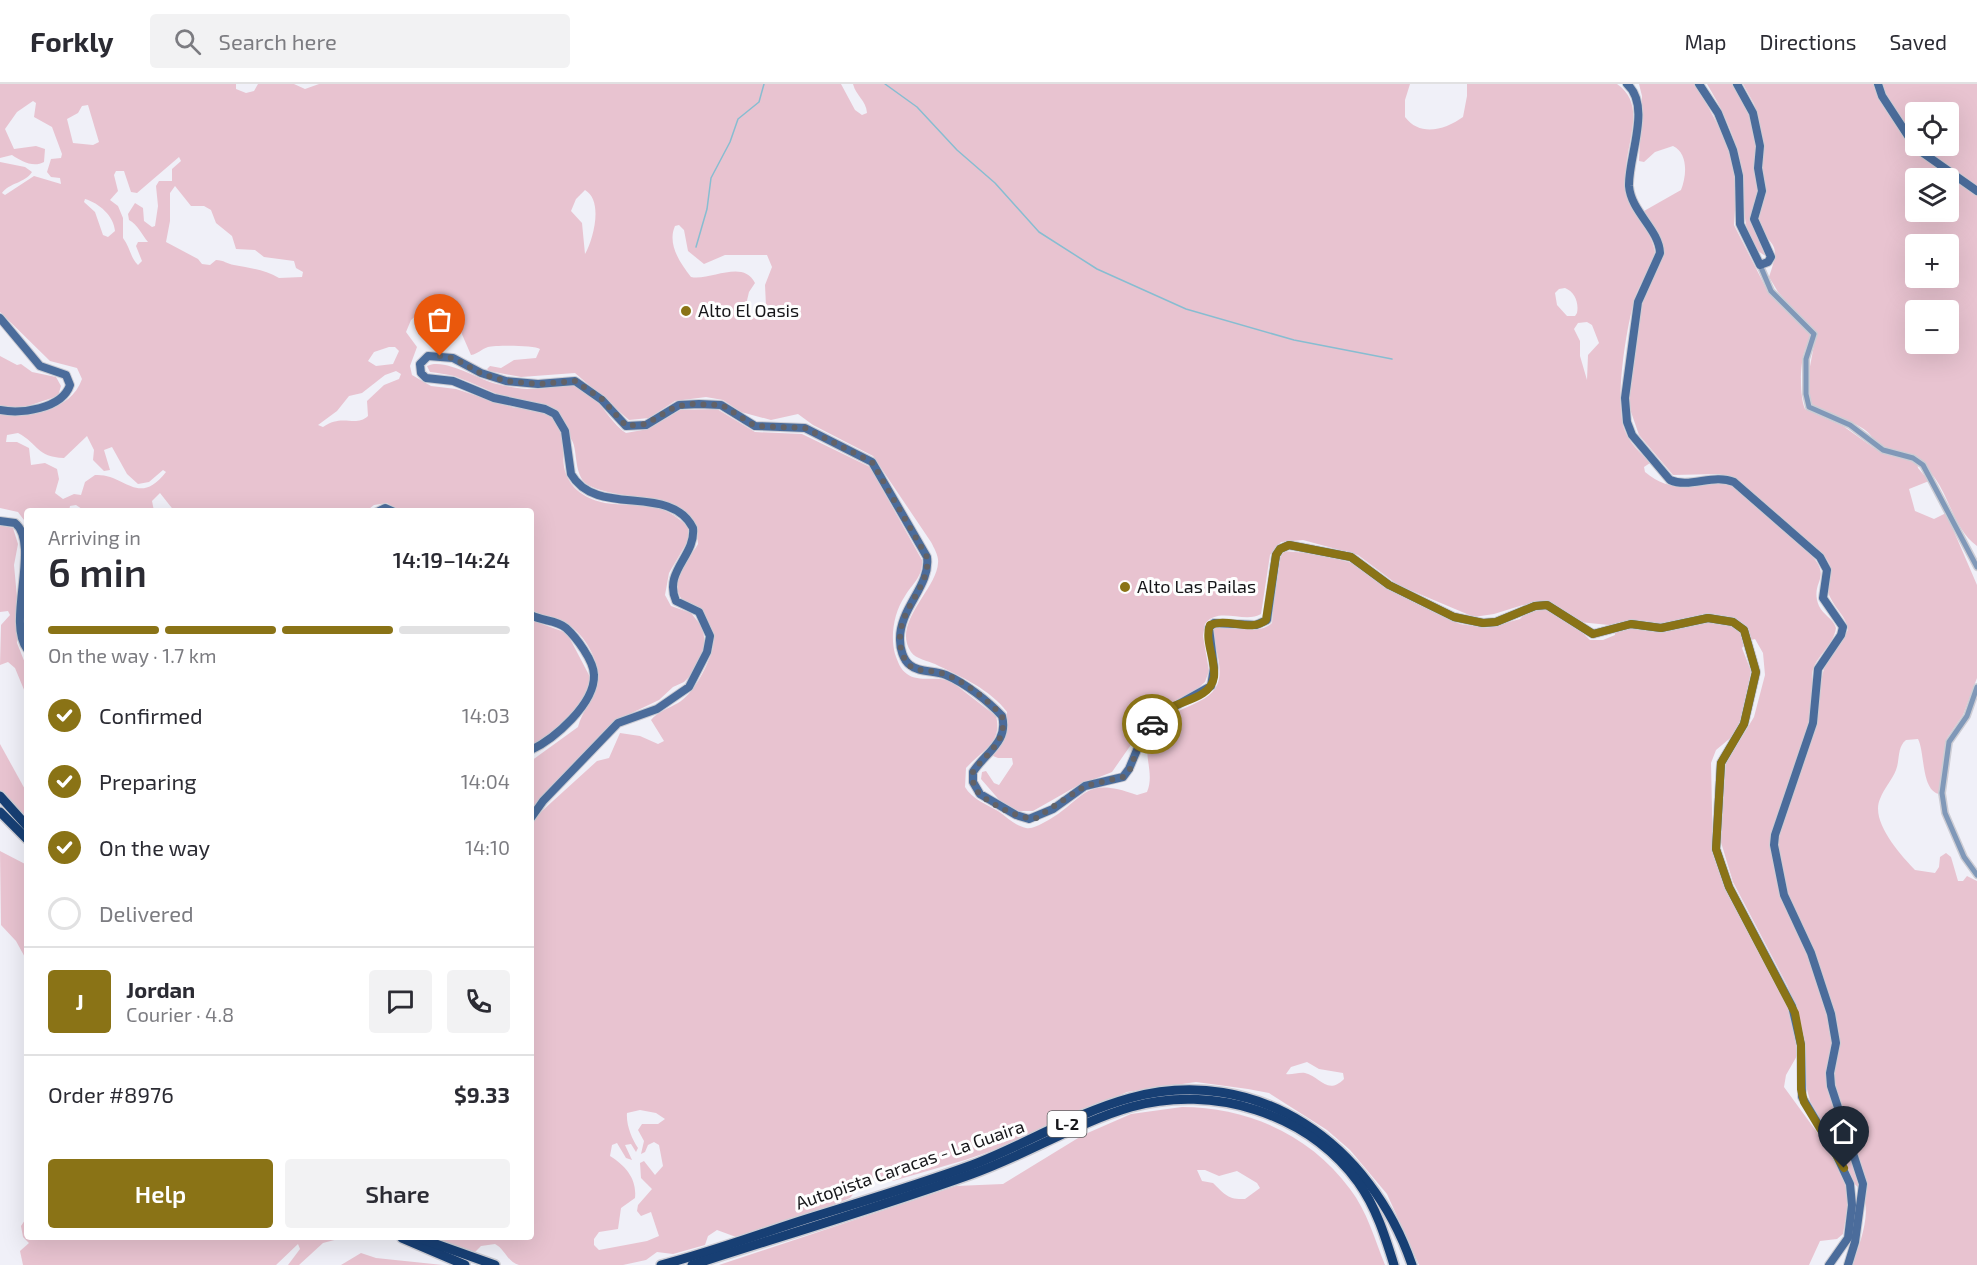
<!DOCTYPE html>
<html lang="en">
<head>
<meta charset="utf-8">
<style>
  body { margin:0; font-family:"Exo 2",sans-serif; background:#f2f2f3; color:#2b2b33; height:100vh; display:flex; flex-direction:column; font-size:22px; white-space:nowrap }
  * { box-sizing:border-box; margin:0 }
  p { font-size:20px; color:#7c7c81 }
  .icon { flex:none; width:33px; height:33px; fill:none; stroke:currentColor; stroke-width:2; stroke-linecap:round; stroke-linejoin:round }
  .map { position:relative; flex:1; overflow:hidden }
  .drawer { position:absolute; left:24px; top:424px; width:510px; height:732px; display:flex; flex-direction:column; background:#fff; border-radius:6px; box-shadow:0 6px 24px #0002 }
  .drawer>* { flex:none }
  .controls { position:absolute; left:1905px; top:18px; display:grid; gap:12px }
  .controls a { display:grid; place-items:center; width:54px; height:54px; border-radius:6px; background:#fff; box-shadow:0 6px 24px #0002; font-size:30px }
  .pin { position:absolute; display:grid; place-items:center; width:51px; height:51px; color:#fff; margin:-62px -26px; border-radius:50% 50% 50% 0; rotate:-45deg; box-shadow:0 0 6px #0007 }
  .pin .icon { rotate:45deg }
  .courier { position:absolute; display:grid; place-items:center; width:60px; height:60px; margin:-30px; border:4px solid #8a7316; border-radius:50%; background:#fff; color:#222; box-shadow:0 2px 8px #0007 }
  .head em { font-style:normal; font-weight:600 }
  .head div { display:flex; flex-direction:column-reverse }
  .head { display:flex; align-items:center; justify-content:space-between; height:102px; padding:0 24px }
  h1 { font-size:39px; font-weight:600; line-height:45px }
  .bar { display:grid; grid-template-columns:repeat(4,1fr); gap:9px 6px; align-content:center; height:72px; padding:0 24px }
  .bar i { height:8px; border-radius:4px; background:#e1e1e2 }
  .bar .current { background:#8a7316 }
  .bar p { grid-column:span 4 }
  .line { display:flex; align-items:center; gap:15px; padding:0 24px; border-top:2px solid #e1e1e2 }
  .line div { flex:1 }
  .round { display:grid; place-items:center; flex:none; width:63px; height:63px; border-radius:6px; background:#f2f2f3 }
  ol { padding:0 24px; list-style:none }
  li { display:flex; align-items:center; gap:18px; height:66px }
  li p { margin-inline-start:auto }
  li .icon { padding:6px; border-radius:50%; background:#8a7316; color:#fff; stroke-width:4 }
  li:last-child { color:#7c7c81 }
  li i { width:33px; height:33px; border:3px solid #e1e1e2; border-radius:50% }
  .button { display:flex; gap:12px; margin-top:auto; padding:12px 24px }
  .button a { flex:1; height:69px; border-radius:6px; background:#8a7316; color:#fff; font-size:24px; font-weight:600; line-height:69px; text-align:center }
  .button a+a { background:#f2f2f3; color:#2b2b33 }
  header { display:flex; align-items:center; gap:36px; box-sizing:border-box; height:84px; padding:0 30px; background:#fff; border-bottom:2px solid #e1e1e2 }
  header strong { font-size:28px }
  nav { display:flex; gap:33px; margin-inline-start:auto; font-size:21px }
  .search { width:420px; height:54px; background:#f2f2f3; display:flex; align-items:center; gap:15px; box-sizing:border-box; padding:0 21px; border-radius:6px; color:#7c7c81; font-size:22px }
  .map>svg:first-child { display:block }
  .green { fill:#e8c3d0; fill-rule:evenodd }
  .lines { fill:none; stroke-linecap:round; stroke-linejoin:round }
  .stream { stroke:#87bdd1; stroke-width:1.5 }
  .minor-casing { stroke:#cdcdd4; stroke-width:8 }
  .secondary-casing { stroke:#cdcdd4; stroke-width:10 }
  .trunk-casing { stroke:#cdcdd4; stroke-width:12 }
  .minor { stroke:#8098b8; stroke-width:5 }
  .secondary { stroke:#4b6c9b; stroke-width:8 }
  .trunk { stroke:#173f74; stroke-width:9 }
  .done { stroke:#626267; stroke-width:6; stroke-dasharray:0 10.8 }
  .route { stroke:#8a7316; stroke-width:8 }
  .poi-dot { fill:#8a7316; stroke:#fefefe; stroke-width:2 }
  .labels { text-anchor:middle; stroke-width:6; stroke-linejoin:round; paint-order:stroke }
  .shield { fill:#fefefe; stroke:#5c5c5e; stroke-width:1.5 }
  .shield-label { font-size:16px; font-weight:bold; fill:#161619 }
  .poi-label { font-size:18px; fill:#161619; stroke:#fefefe; text-anchor:start }
  .street-label { font-size:18px; fill:#161619; stroke:#fefefe }
</style>
</head>
<body>
<header>
<strong>Forkly</strong>
<div class="search"><svg class="icon" aria-label="search" viewBox="0 0 24 24"><circle cx="10" cy="10" r="6"/><path d="M15 15l6 6"/></svg>Search here</div>
<nav><a>Map</a><a>Directions</a><a>Saved</a></nav>
</header>
<div class="map">
<svg width="1977" height="1181" viewBox="0 0 1977 1181">
  <rect width="100%" height="100%" fill="#f0f0f8"/>
  <!-- green -->
  <g class="green">
    <path d="M 0,0 L 236,0 L 236,5 L 246,9 L 254,7 L 258,0 L 294,0 L 305,5 L 319,0 L 841,0 L 855,26 L 862,31 L 867,29 C 866,16 856,12 853,0 L 1410,0 L 1405,16 L 1405,33 C 1420,53 1445,46 1463,33 L 1467,12 L 1467,0 L 1617,0 C 1648,21 1625,59 1626,90 C 1627,126 1650,140 1655,168 C 1652,184 1640,198 1635,214 C 1626,245 1614,318 1625,347 C 1630,360 1641,369 1650,379 L 1644,383 L 1645,388 C 1675,413 1699,399 1734,395 L 1719,390 L 1673,391 L 1639,351 L 1630,325 L 1630,296 L 1636,247 L 1642,218 L 1663,166 L 1660,156 L 1644,127 L 1681,106 C 1687,91 1688,69 1673,62 L 1655,68 L 1644,78 L 1639,77 L 1642,12 L 1639,0 L 1696,0 L 1728,60 L 1737,96 L 1734,141 L 1765,202 L 1792,231 L 1794,226 L 1778,208 L 1769,193 C 1783,153 1769,167 1758,136 L 1766,104 L 1761,80 L 1764,60 L 1754,20 L 1743,0 L 1977,0 L 1977,462 C 1948,441 1949,395 1917,378 L 1918,384 L 1929,397 L 1909,405 L 1915,427 L 1934,435 L 1946,429 L 1977,501 L 1977,594 L 1963,631 L 1947,654 L 1939,710 C 1921,706 1925,668 1918,655 L 1906,656 C 1897,663 1900,676 1896,686 C 1892,696 1884,704 1880,715 C 1870,737 1900,770 1915,786 L 1935,789 L 1939,783 L 1940,773 L 1946,769 L 1951,773 L 1958,797 L 1963,797 L 1967,792 L 1977,797 L 1977,1181 L 1852,1181 C 1861,1156 1878,1116 1852,1098 L 1843,1150 L 1837,1155 L 1820,1157 L 1809,1181 L 1419,1181 L 1387,1110 L 1350,1066 L 1327,1046 L 1269,1009 L 1248,1005 L 1196,998 L 1127,1008 L 997,1065 L 965,1076 L 893,1097 L 867,1094 L 850,1114 L 815,1128 L 736,1153 L 717,1146 L 708,1152 L 705,1161 L 673,1170 L 657,1168 L 646,1176 L 623,1181 L 519,1181 C 508,1179 505,1165 495,1160 L 481,1162 L 475,1168 L 443,1158 L 441,1154 L 531,1154 L 531,740 L 542,727 L 597,677 L 609,674 L 620,649 L 640,652 L 658,660 L 664,657 L 651,636 C 657,628 669,624 678,619 C 693,610 705,587 711,570 C 724,535 672,528 677,495 C 679,482 692,471 698,460 L 696,440 C 674,409 615,416 588,401 C 571,391 580,357 568,353 C 555,385 570,412 605,419 C 622,422 639,419 656,423 C 669,427 678,434 688,442 L 689,455 L 669,489 L 665,511 L 671,522 L 691,529 L 703,544 L 705,563 L 689,593 L 684,598 L 673,603 L 659,616 L 617,636 L 531,729 L 531,677 L 578,643 C 582,628 591,618 596,604 C 604,585 587,553 570,542 C 559,535 543,532 531,526 L 531,428 L 398,427 L 387,419 L 374,421 L 365,428 L 175,428 L 160,409 L 152,417 L 154,427 L 85,427 L 76,421 L 70,422 L 69,427 L 27,428 L 27,440 L 18,428 L 0,424 L 0,331 C 30,329 70,329 82,295 L 77,284 L 50,277 L 0,228 L 0,78 L 25,83 L 32,88 C 25,99 9,99 2,109 L 5,111 L 34,92 L 61,100 L 60,94 L 51,93 L 47,88 L 51,75 L 61,74 L 62,70 L 52,43 L 34,33 L 36,19 L 33,17 L 17,28 L 5,45 L 14,65 L 36,62 L 45,65 L 44,78 C 33,84 21,77 12,71 L 0,74 ZM 88,21 L 99,58 L 93,61 L 73,59 L 67,35 L 78,29 L 82,22 ZM 1916,28 L 1948,28 L 1948,62 L 1916,62 ZM 179,73 L 181,77 L 172,85 L 172,97 L 159,97 L 156,102 L 158,122 L 155,142 L 152,143 L 144,137 L 143,124 L 135,119 L 128,130 L 129,136 C 138,141 142,151 148,158 L 138,158 L 136,162 L 142,177 L 138,181 C 130,173 130,163 123,154 L 123,134 L 118,122 L 110,116 L 118,107 L 114,91 L 116,87 L 124,87 L 131,108 L 137,109 ZM 1916,94 L 1948,94 L 1948,128 L 1916,128 ZM 175,102 L 191,122 L 204,122 L 211,126 L 216,139 L 232,152 L 236,165 L 255,166 L 264,173 L 294,177 L 296,184 L 303,188 L 302,193 L 279,194 C 265,186 250,184 234,181 C 227,180 224,176 216,176 L 210,181 L 202,180 L 198,175 L 166,158 L 170,137 L 170,109 ZM 585,106 C 604,117 593,156 585,170 L 582,139 L 571,127 L 576,115 ZM 85,115 C 99,119 114,132 115,147 L 108,153 L 103,151 L 95,128 L 84,118 ZM 679,141 L 684,146 L 688,167 L 704,180 L 725,171 L 767,171 L 772,183 L 765,201 L 766,222 L 764,227 L 751,233 L 744,229 L 749,208 L 755,199 C 743,175 711,197 691,193 C 680,179 667,160 675,142 ZM 1916,160 L 1948,160 L 1948,194 L 1916,194 ZM 1565,204 C 1575,208 1579,219 1577,229 L 1575,232 L 1567,232 L 1557,221 L 1555,209 L 1559,205 ZM 423,226 L 444,236 L 461,248 L 471,271 C 478,270 481,265 488,263 C 495,261 535,261 540,265 L 536,274 L 514,276 L 501,284 L 490,282 L 487,285 L 489,287 L 521,293 L 575,289 L 629,336 L 649,334 L 675,317 L 706,313 L 723,316 L 741,328 L 771,336 L 798,330 L 813,341 L 873,372 L 931,458 C 934,464 939,472 938,479 C 937,505 891,539 911,568 C 916,575 928,577 935,580 C 961,593 990,605 1007,628 L 1006,648 L 993,672 L 998,674 L 1012,674 L 1013,680 L 999,701 L 994,699 L 986,687 L 982,688 L 981,695 L 1001,718 L 1018,727 L 1033,727 L 1077,702 L 1112,688 L 1151,632 L 1194,608 L 1205,598 L 1209,587 L 1203,552 L 1205,540 C 1218,522 1245,540 1261,530 L 1270,471 L 1281,458 L 1303,456 L 1358,471 L 1398,501 L 1474,533 L 1494,530 L 1523,521 L 1528,526 L 1520,535 L 1487,544 L 1460,540 L 1388,505 L 1352,479 L 1320,470 L 1283,467 L 1277,477 L 1272,539 C 1254,555 1232,534 1212,545 C 1214,560 1222,580 1219,595 C 1214,623 1168,622 1153,646 C 1139,667 1156,687 1147,708 L 1137,711 C 1080,690 1086,717 1043,739 C 1037,742 1032,745 1026,744 C 1015,742 1007,733 998,727 C 986,720 972,715 965,703 L 966,684 C 982,666 1003,659 996,632 L 952,598 C 938,591 919,599 907,590 C 900,585 898,578 895,570 C 890,552 894,528 905,512 C 913,499 923,493 922,476 L 870,383 L 802,350 L 755,348 L 717,325 L 680,326 L 648,345 L 626,349 C 608,337 601,314 580,304 C 565,297 550,305 534,305 C 522,305 509,303 497,300 C 479,296 444,273 427,282 L 430,288 C 438,289 446,290 454,292 C 463,295 515,317 518,321 L 515,324 L 456,305 L 431,302 L 412,291 L 410,282 L 417,263 L 406,248 L 411,236 ZM 1916,226 L 1948,226 L 1948,260 L 1916,260 ZM 1587,238 L 1592,241 L 1599,259 L 1588,271 L 1587,296 L 1580,272 L 1580,257 L 1574,245 L 1578,239 ZM 1810,259 L 1814,261 L 1808,293 L 1810,319 C 1827,336 1866,334 1876,360 L 1874,364 L 1843,342 L 1805,325 C 1799,313 1799,265 1810,259 ZM 389,263 L 395,263 L 399,267 L 393,280 L 376,282 L 368,277 L 374,268 ZM 396,287 L 401,290 L 399,295 L 384,301 L 367,317 L 368,332 C 355,344 343,329 323,343 L 318,341 L 337,327 L 349,312 L 362,309 L 385,291 ZM 18,349 C 39,360 36,373 64,374 L 87,352 L 94,366 L 93,376 L 104,387 L 110,386 L 104,366 L 112,363 L 127,390 L 138,400 L 149,398 L 163,386 L 166,388 C 138,424 125,389 95,391 L 85,398 L 81,411 L 74,410 L 63,415 L 55,409 L 59,395 L 57,385 L 45,379 L 31,381 L 29,364 L 17,358 L 6,358 L 7,351 ZM 1812,461 C 1848,490 1819,490 1830,513 C 1836,526 1846,532 1848,546 L 1825,581 L 1820,600 L 1814,603 C 1804,578 1833,566 1836,544 C 1833,534 1823,531 1819,522 C 1808,495 1838,495 1804,464 ZM 1579,538 L 1609,541 L 1615,546 L 1615,551 L 1603,556 L 1590,556 L 1577,543 ZM 1755,555 L 1763,569 L 1765,591 L 1754,633 L 1726,679 L 1720,755 L 1733,798 L 1788,903 L 1789,909 L 1732,816 L 1713,771 L 1711,679 L 1716,666 L 1734,651 L 1742,634 L 1751,587 L 1742,564 L 1747,557 ZM 1798,970 L 1810,1017 L 1836,1063 L 1827,1062 L 1784,1003 L 1786,991 ZM 1307,978 L 1319,985 L 1343,989 L 1344,995 C 1327,1012 1320,992 1305,989 C 1299,988 1292,991 1286,990 L 1291,983 ZM 640,1026 L 656,1029 L 665,1035 L 658,1040 L 642,1040 L 638,1046 L 644,1057 L 641,1070 L 645,1068 L 648,1061 L 654,1058 L 659,1061 L 663,1082 L 655,1091 L 644,1077 L 640,1079 L 641,1094 L 652,1105 L 638,1121 L 637,1127 L 641,1132 L 651,1128 L 659,1152 L 647,1157 L 599,1166 L 594,1161 L 594,1155 L 599,1148 L 618,1145 L 621,1124 L 635,1114 C 637,1095 626,1082 610,1072 L 612,1061 L 617,1059 L 626,1074 L 632,1076 L 625,1061 L 631,1060 L 636,1068 L 638,1064 C 632,1055 626,1041 627,1029 Z"/>
    <path d="M 1707,0 L 1734,0 L 1750,30 L 1757,61 L 1757,111 L 1751,134 L 1766,172 C 1736,158 1747,99 1739,72 C 1732,46 1721,23 1707,0 Z"/>
    <polygon points="0,272 17,281 21,280 32,288 56,293 61,302 58,312 25,323 0,323"/>
    <polygon points="0,441 13,444 18,460 14,481 18,524 17,559 27,584 27,613 15,584 8,578 0,581 1,541 10,531 8,527 0,528"/>
    <path d="M 531,536 L 567,549 L 590,593 C 585,626 558,647 531,662 Z"/>
    <polygon points="0,660 27,709 27,736 0,706"/>
    <polygon points="0,767 27,781 27,877 16,857 1,841"/>
    <path d="M 1182,1023 C 1247,1023 1311,1051 1350,1105 C 1367,1127 1375,1156 1385,1181 L 719,1181 L 956,1102 L 1003,1100 L 1083,1051 L 1131,1030 ZM 1197,1086 L 1205,1086 L 1219,1092 L 1237,1087 L 1257,1099 L 1260,1104 L 1245,1115 C 1227,1116 1224,1109 1213,1099 L 1202,1097 Z"/>
    <polygon points="27,1133 27,1154 342,1154 323,1159 299,1181 288,1181 300,1165 298,1160 276,1181 23,1181 20,1167 29,1159 23,1153 21,1142"/>
    <polygon points="361,1169 376,1174 443,1181 341,1181"/>
  </g>
  <g class="lines">
    <!-- stream -->
    <g class="stream">
      <polyline points="885,0 917,23 957,66 995,99 1039,148 1097,185 1186,225 1294,256 1392,275"/>
      <polyline points="696,163 707,125 711,94 730,58 738,35 759,18 764,0"/>
    </g>
    <defs>
      <g id="minor">
        <polyline points="1760,181 1771,207 1814,250 1806,275 1806,310 1809,323 1850,341 1883,366 1913,374 1923,381 1977,483"/>
        <polyline points="1977,603 1967,632 1949,658 1942,709 1945,729 1964,773 1977,791"/>
      </g>
      <g id="secondary">
        <path d="M 1627,0 C 1652,22 1628,73 1629,102 C 1631,128 1659,145 1660,169 L 1638,218 L 1625,314 L 1627,338 L 1632,351 L 1670,396 C 1690,405 1713,389 1734,398 L 1820,473 L 1827,486 L 1823,514 L 1843,543 L 1841,551 L 1818,585 L 1813,639 L 1775,751 L 1774,761 L 1784,811 L 1811,869 L 1831,930 L 1836,959 L 1830,989 L 1831,1002 L 1863,1100 L 1855,1158 L 1848,1181"/>
        <polyline points="1699,0 1718,29 1733,66 1739,92 1740,140 1760,181 1768,178 1771,173 1754,135 1762,107 1758,84 1760,62 1753,29 1737,0"/>
        <polyline points="1878,0 1882,12 1916,64 1977,107"/>
        <path d="M 0,234 L 40,282 L 66,291 L 70,301 C 62,325 21,330 0,326"/>
        <polyline points="377,428 385,424 394,428"/>
        <path d="M 0,437 L 15,439 C 41,460 6,538 27,565"/>
        <path d="M 531,531 C 541,537 557,536 566,544 C 576,553 594,577 594,591 C 595,620 554,655 531,666"/>
        <path d="M 531,734 L 543,717 L 618,639 L 657,625 L 689,603 L 707,568 L 710,552 L 699,528 L 676,517 C 663,487 696,472 693,444 C 670,398 597,435 571,390 L 565,347 L 555,330 L 545,325 L 494,314 L 453,297 L 426,294 L 421,289 L 420,280 L 428,272 L 453,274 L 481,289 L 506,297 L 538,300 L 575,297 L 602,316 L 626,342 L 646,341 L 679,321 L 699,320 L 721,321 L 755,342 L 805,344 L 872,378 L 927,473 C 931,502 899,524 900,556 C 900,564 903,576 910,581 C 919,589 934,586 946,591 C 965,599 988,617 1002,632 C 1009,658 985,669 973,688 L 973,698 L 980,710 L 1016,731 L 1029,735 L 1053,725 L 1085,702 L 1123,693 L 1129,685 L 1142,654 L 1161,630 L 1211,602 L 1214,584 L 1209,544 L 1214,539 L 1256,541 L 1267,536 L 1276,471 L 1280,465 L 1289,461 L 1351,473 L 1389,501 L 1454,533 L 1483,539 L 1496,538 L 1535,522 L 1547,521 L 1593,550 L 1631,540 L 1661,544 L 1708,534 L 1733,538 L 1744,546 L 1756,588 L 1744,640 L 1721,679 L 1716,765 L 1729,803 L 1792,922 L 1801,961 L 1802,1013 L 1836,1070 L 1850,1100 L 1852,1121 L 1848,1154 L 1829,1181"/>
      </g>
      <g id="trunk">
        <polyline points="0,712 27,742"/>
        <polyline points="0,728 27,755"/>
        <polyline points="402,1154 465,1181"/>
        <polyline points="419,1154 495,1181"/>
        <path d="M 661,1181 C 708,1169 754,1152 800,1137 C 857,1119 915,1102 972,1081 C 1025,1061 1075,1029 1130,1014 C 1259,979 1371,1061 1412,1181"/>
        <path d="M 692,1181 C 785,1151 880,1123 972,1090 C 1026,1071 1076,1039 1131,1023 C 1213,1000 1307,1029 1358,1098 C 1376,1123 1385,1152 1394,1181"/>
      </g>
    </defs>
    <!-- minor casing -->
    <use href="#minor" class="minor-casing"/>
    <!-- secondary casing -->
    <use href="#secondary" class="secondary-casing"/>
    <!-- trunk casing -->
    <use href="#trunk" class="trunk-casing"/>
    <!-- minor -->
    <use href="#minor" class="minor"/>
    <!-- secondary -->
    <use href="#secondary" class="secondary"/>
    <!-- trunk -->
    <use href="#trunk" class="trunk"/>
  </g>
  <g class="lines">
    <!-- done -->
    <path class="done" d="M 440,272 L 453,274 L 482,290 L 506,297 L 538,300 L 575,297 L 602,315 L 626,342 L 646,340 L 675,323 L 690,320 L 722,321 L 755,342 L 805,344 L 872,378 L 927,473 C 931,502 899,524 900,556 C 900,564 903,576 910,582 C 918,588 931,586 941,589 C 962,595 988,616 1002,632 C 1008,658 985,670 973,688 C 972,695 973,701 977,707 C 986,718 1022,737 1036,734 L 1085,702 L 1123,693 L 1130,685 L 1139,660 L 1152,640"/>
    <!-- route -->
    <path class="route" d="M 1152,640 C 1158,634 1162,628 1170,624 C 1185,616 1211,613 1214,593 C 1216,576 1204,557 1210,541 C 1228,533 1251,549 1266,536 L 1276,471 L 1280,465 L 1289,461 L 1351,473 L 1389,501 L 1454,533 L 1483,539 L 1496,538 L 1535,522 L 1547,521 L 1593,550 L 1631,540 L 1661,544 L 1708,534 L 1733,538 L 1744,546 L 1756,588 L 1744,640 L 1721,679 L 1716,765 L 1729,803 L 1795,929 L 1801,961 L 1801,1005 L 1804,1018 L 1844,1084"/>
  </g>
  <!-- markers -->
  <g class="poi-dot">
    <circle cx="686" cy="227" r="6"/>
    <circle cx="1125" cy="503" r="6"/>
  </g>
  <g class="labels">
    <!-- shield labels -->
    <rect class="shield" x="1047.5" y="1027" width="39" height="26" rx="4.5"/>
    <g class="shield-label">
      <text x="1067" y="1046">L-2</text>
    </g>
    <!-- poi labels -->
    <g class="poi-label">
      <text x="698" y="233">Alto El Oasis</text>
      <text x="1137" y="509">Alto Las Pailas</text>
    </g>
    <!-- street labels -->
    <g class="street-label">
      <text transform="translate(910 1081) rotate(-19)" y="6">Autopista Caracas - La Guaira</text>
    </g>
  </g>
</svg>
<div class="controls">
<a><svg class="icon" aria-label="locate" viewBox="0 0 24 24"><circle cx="12" cy="12" r="6"/><path d="M12 2v4M12 18v4M2 12h4M18 12h4"/></svg></a>
<a><svg class="icon" aria-label="layers" viewBox="0 0 24 24"><path d="M12 4l9 5-9 5-9-5zM3 14l9 5 9-5"/></svg></a>
<a>+</a>
<a>−</a>
</div>
<div class="pin" style="left:440px;top:272px;background:#ea580c"><svg class="icon" aria-label="bag" viewBox="0 0 24 24"><path d="M5 8h14l-1 12H6zM9 8a3 3 0 0 1 6 0"/></svg></div>
<div class="pin" style="left:1844px;top:1084px;background:#1f2937"><svg class="icon" aria-label="home" viewBox="0 0 24 24"><path d="M3 11l9-7 9 7M6 9v11h12V9"/></svg></div>
<div class="courier" style="left:1152px;top:640px"><svg class="icon" aria-label="car" viewBox="0 0 24 24"><path d="M5 17H2v-5l4-1 3-4h7l3 4 3 1v5h-3M9 17h6M6 11h13"/><circle cx="7" cy="17" r="2"/><circle cx="17" cy="17" r="2"/></svg></div>
<section class="drawer">
<div class="head"><div><h1>6 min</h1><p>Arriving in</p></div><em>14:19–14:24</em></div>
<div class="bar"><i class="current"></i><i class="current"></i><i class="current"></i><i></i><p>On the way · 1.7 km</p></div>
<ol>
<li><svg class="icon" aria-label="check" viewBox="0 0 24 24"><path d="M5 12l5 5 9-10"/></svg>Confirmed<p>14:03</p></li>
<li><svg class="icon" aria-label="check" viewBox="0 0 24 24"><path d="M5 12l5 5 9-10"/></svg>Preparing<p>14:04</p></li>
<li><svg class="icon" aria-label="check" viewBox="0 0 24 24"><path d="M5 12l5 5 9-10"/></svg>On the way<p>14:10</p></li>
<li><i></i>Delivered</li>
</ol>
<div class="line" style="height:108px"><b class="round" style="background:#8a7316;color:#fff">J</b><div><b>Jordan</b><p>Courier · 4.8</p></div><a class="round"><svg class="icon" aria-label="chat" viewBox="0 0 24 24"><path d="M4 5h16v11H9l-5 4z"/></svg></a><a class="round"><svg class="icon" aria-label="phone" viewBox="0 0 24 24"><path d="M5 4h4l2 5-3 2q2 4 5 5l2-3 5 2v4C11 20 4 13 5 4z"/></svg></a></div>
<div class="line" style="height:78px"><div>Order #8976</div><b>$9.33</b></div>
<div class="button"><a>Help</a><a>Share</a></div>
</section>
</div>
</body>
</html>
